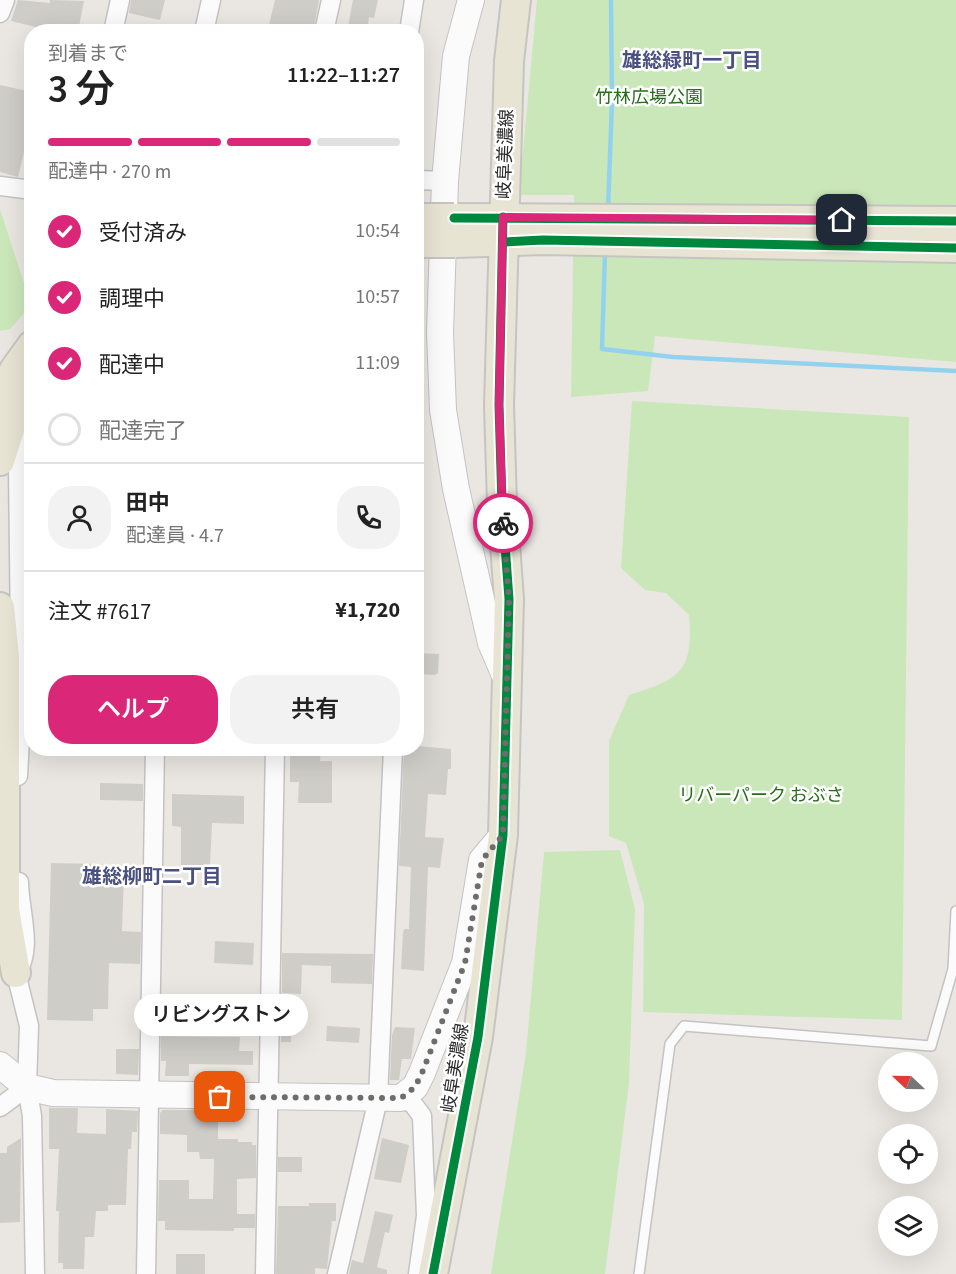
<!DOCTYPE html>
<html lang="ja">
<head>
<meta charset="utf-8">
<style>
  body { margin:0; font-family:"Source Sans 3","Noto Sans JP",sans-serif; background:#f2f2f2; color:#222; height:100vh; display:flex; flex-direction:column; font-size:22px; white-space:nowrap }
  * { box-sizing:border-box; margin:0 }
  p { font-size:20px; color:#767676 }
  .icon { flex:none; width:33px; height:33px; fill:none; stroke:currentColor; stroke-width:2; stroke-linecap:round; stroke-linejoin:round }
  .map { position:relative; flex:1; overflow:hidden }
  .panel { position:absolute; left:24px; top:24px; width:400px; height:732px; display:flex; flex-direction:column; background:#fff; border-radius:24px; box-shadow:0 6px 24px #0002 }
  .panel>* { flex:none }
  .needle { width:39px; rotate:292deg }
  .buttons { position:absolute; left:878px; top:1052px; display:grid; gap:12px }
  .buttons a { display:grid; place-items:center; width:60px; height:60px; border-radius:50%; background:#fff; box-shadow:0 6px 24px #0002; font-size:30px }
  .pin { position:absolute; display:grid; place-items:center; width:51px; height:51px; color:#fff; margin:-26px; border-radius:12px; box-shadow:0 3px 9px #0006 }
  .courier { position:absolute; display:grid; place-items:center; width:60px; height:60px; margin:-30px; border:4px solid #db2777; border-radius:50%; background:#fff; color:#222; box-shadow:0 2px 8px #0007 }
  .bubble { position:absolute; height:42px; border-radius:21px; background:#fff; box-shadow:0 6px 24px #0002; font-size:20px; font-weight:600; line-height:42px; text-align:center }
  .summary em { font-style:normal; font-weight:600 }
  .summary div { display:flex; flex-direction:column-reverse }
  .summary { display:flex; align-items:center; justify-content:space-between; height:102px; padding:0 24px }
  h1 { font-size:39px; font-weight:600; line-height:45px }
  .bar { display:grid; grid-template-columns:repeat(4,1fr); gap:9px 6px; align-content:center; height:72px; padding:0 24px }
  .bar i { height:8px; border-radius:4px; background:#e0e0e0 }
  .bar .on { background:#db2777 }
  .bar p { grid-column:span 4 }
  .line { display:flex; align-items:center; gap:15px; padding:0 24px; border-top:2px solid #e0e0e0 }
  .line div { flex:1 }
  .round { display:grid; place-items:center; flex:none; width:63px; height:63px; border-radius:24px; background:#f2f2f2 }
  ol { padding:0 24px; list-style:none }
  li { display:flex; align-items:center; gap:18px; height:66px }
  li p { margin-inline-start:auto }
  li .icon { padding:6px; border-radius:50%; background:#db2777; color:#fff; stroke-width:4 }
  li:last-child { color:#767676 }
  li i { width:33px; height:33px; border:3px solid #e0e0e0; border-radius:50% }
  .action { display:flex; gap:12px; margin-top:auto; padding:12px 24px }
  .action a { flex:1; height:69px; border-radius:24px; background:#db2777; color:#fff; font-size:24px; font-weight:600; line-height:69px; text-align:center }
  .action a+a { background:#f2f2f2; color:#222 }
  .map>svg:first-child { display:block }
  .green { fill:#cae7b9 }
  .lines { fill:none; stroke-linecap:round; stroke-linejoin:round }
  .stream { stroke:#92d2ef; stroke-width:4.5 }
  .building { fill:#cfcdc8 }
  .lane-casing { stroke:#c4c3c3; stroke-width:12 }
  .street-casing { stroke:#c4c3c3; stroke-width:21 }
  .secondary-casing { stroke:#c4c3c3; stroke-width:28 }
  .primary-casing { stroke:#c6c4c2; stroke-width:32 }
  .lane { stroke:#fcfbfb; stroke-width:9 }
  .street { stroke:#fcfbfb; stroke-width:18 }
  .secondary { stroke:#fcfbfb; stroke-width:26 }
  .primary { stroke:#e8e4d4; stroke-width:28 }
  .primary-bridge-casing { stroke:#c6c4c2; stroke-width:32; stroke-linecap:butt }
  .primary-bridge { stroke:#e8e4d4; stroke-width:28 }
  .cycleway-casing { stroke:#fff; stroke-width:13 }
  .cycleway { stroke:#00873e; stroke-width:9 }
  .done { stroke:#6e6d6c; stroke-width:6; stroke-dasharray:0 10.8 }
  .route { stroke:#db2777; stroke-width:8 }
  .labels { text-anchor:middle; stroke-width:5; stroke-linejoin:round; paint-order:stroke }
  .park-label { font-size:18px; fill:#256d17; stroke:#fff }
  .street-label { font-size:18px; fill:#2c2c2c; stroke:#fff }
  .neighbourhood-label { font-size:20px; font-weight:bold; fill:#4a507f; stroke:#fff }
</style>
</head>
<body>
<div class="map">
<svg width="956" height="1274" viewBox="0 0 956 1274">
  <rect width="100%" height="100%" fill="#eae7e2"/>
  <!-- green -->
  <g class="green">
    <polygon points="537,0 956,0 956,362 655,336 648,391 571,397 574,195 519,195"/>
    <polygon points="0,209 31,305 10,329 0,331"/>
    <path d="M 632,401 L 909,417 L 902,1020 L 643,1012 L 644,904 L 626,843 L 609,836 L 609,741 L 629,695 C 679,679 694,672 689,615 L 666,593 L 645,590 L 621,568 Z"/>
    <polygon points="620,850 635,909 629,1083 605,1274 491,1274 526,1053 544,852"/>
  </g>
  <g class="lines">
    <!-- stream -->
    <g class="stream">
      <polyline points="608,210 612,101 611,0"/>
      <polyline points="605,252 602,349 673,357 956,371"/>
    </g>
  </g>
  <!-- building -->
  <g class="building">
    <polygon points="18,0 50,3 50,0 84,1 78,32 35,32 36,27 11,21"/>
    <polygon points="131,0 165,0 160,20 129,13"/>
    <polygon points="275,0 319,0 313,32 268,29"/>
    <polygon points="353,0 378,0 374,18 369,17 367,32 347,32"/>
    <polygon points="0,85 32,92 32,131 29,131 18,177 0,172"/>
    <polygon points="417,653 439,654 438,673 435,675 417,674"/>
    <polygon points="417,746 451,749 451,769 448,769 446,795 428,794 425,837 444,838 440,868 428,867 424,971 401,969 403,933 404,929 409,929 411,867 399,866 404,748 417,748"/>
    <polygon points="290,748 321,748 320,761 332,761 332,803 298,803 299,782 290,782"/>
    <polygon points="100,783 143,784 143,801 100,800"/>
    <polygon points="172,794 244,796 244,824 212,823 210,866 181,865 181,827 172,826"/>
    <polygon points="51,863 94,864 93,872 124,873 122,931 141,932 140,964 109,963 108,1009 93,1009 93,1021 47,1020"/>
    <polygon points="215,941 254,943 253,965 214,963"/>
    <polygon points="282,953 373,954 372,984 331,983 331,966 302,965 301,994 282,993"/>
    <polygon points="327,1026 360,1028 359,1043 326,1041"/>
    <polygon points="395,1027 415,1028 411,1059 402,1059 399,1080 390,1080 392,1035"/>
    <polygon points="281,1028 291,1029 291,1042 281,1042"/>
    <polygon points="161,1036 240,1037 239,1051 253,1051 253,1065 189,1064 189,1076 165,1076 166,1061 161,1061"/>
    <polygon points="116,1049 139,1049 138,1075 116,1074"/>
    <polygon points="49,1108 78,1108 77,1133 106,1134 106,1109 138,1111 137,1132 132,1132 131,1149 128,1149 126,1205 108,1205 108,1211 96,1211 94,1237 85,1237 84,1269 63,1269 63,1263 58,1263 59,1211 56,1211 59,1149 49,1149"/>
    <polygon points="163,1110 206,1110 206,1113 218,1113 218,1139 238,1139 238,1142 252,1142 252,1145 256,1145 256,1178 237,1179 237,1214 255,1214 255,1228 234,1228 234,1231 165,1230 165,1221 158,1221 159,1180 189,1180 189,1199 213,1199 214,1159 200,1159 199,1152 187,1152 187,1135 160,1134 160,1113"/>
    <polygon points="21,1138 20,1222 0,1223 0,1153 7,1153 7,1147"/>
    <polygon points="382,1138 409,1145 401,1183 374,1179"/>
    <rect x="278" y="1157" width="24" height="15"/>
    <polygon points="309,1203 336,1203 336,1221 332,1221 327,1269 315,1268 315,1274 276,1274 278,1206 309,1206"/>
    <polygon points="375,1211 393,1215 389,1233 385,1232 377,1267 387,1270 387,1274 349,1274 352,1260 363,1263"/>
    <rect x="176" y="1254" width="29" height="20"/>
  </g>
  <g class="lines">
    <defs>
      <polyline id="lane" points="639,1274 670,1044 684,1026 931,1046 953,969 956,911"/>
      <g id="street">
        <polyline points="0,13 5,0"/>
        <polyline points="113,32 120,0"/>
        <polyline points="204,32 211,0"/>
        <polyline points="324,32 331,0"/>
        <polyline points="409,32 414,0"/>
        <polyline points="417,180 445,181"/>
        <polyline points="0,186 32,190"/>
        <polyline points="18,776 21,722 18,467 32,421"/>
        <path d="M 19,882 C 19,910 34,950 16,973 L 29,1026 L 27,1087 L 32,1116 L 35,1274"/>
        <polyline points="401,1098 413,1104 422,1116 426,1216 418,1274"/>
        <polyline points="0,1107 27,1087"/>
        <polyline points="146,1274 155,748"/>
        <polyline points="265,1274 275,748"/>
        <polyline points="337,1274 378,1099 393,748"/>
      </g>
      <g id="secondary">
        <polyline points="471,0 456,56 445,181 440,333 443,410 456,489 491,643 507,680"/>
        <polyline points="0,1065 27,1087 53,1093 401,1098 415,1087 422,1073 465,963 482,860 503,835"/>
      </g>
      <g id="primary">
        <polyline points="454,218 956,221"/>
        <polyline points="455,243 543,240 956,248"/>
        <polyline points="0,400 14,370 32,345"/>
        <polyline points="0,461 13,420 32,382"/>
        <polyline points="0,607 5,657 5,909 16,973"/>
        <polyline points="433,1274 478,1037 503,835 509,599 502,504 499,405 509,61 516,0"/>
      </g>
    </defs>
    <!-- lane casing -->
    <use href="#lane" class="lane-casing"/>
    <!-- street casing -->
    <use href="#street" class="street-casing"/>
    <!-- secondary casing -->
    <use href="#secondary" class="secondary-casing"/>
    <!-- primary casing -->
    <use href="#primary" class="primary-casing"/>
    <!-- lane -->
    <use href="#lane" class="lane"/>
    <!-- street -->
    <use href="#street" class="street"/>
    <!-- secondary -->
    <use href="#secondary" class="secondary"/>
    <!-- primary -->
    <use href="#primary" class="primary"/>
    <defs>
      <g id="primary-bridge">
        <polyline points="417,218 454,218"/>
        <polyline points="417,243 455,243"/>
      </g>
    </defs>
    <!-- primary-bridge casing -->
    <use href="#primary-bridge" class="primary-bridge-casing"/>
    <!-- primary-bridge -->
    <use href="#primary-bridge" class="primary-bridge"/>
    <defs>
      <g id="cycleway">
        <polyline points="454,218 956,221"/>
        <polyline points="503,242 543,240 956,248"/>
        <polyline points="433,1274 478,1037 503,835 509,599 502,504 499,405 503,217"/>
      </g>
    </defs>
    <!-- cycleway casing -->
    <use href="#cycleway" class="cycleway-casing"/>
    <!-- cycleway -->
    <use href="#cycleway" class="cycleway"/>
  </g>
  <g class="lines">
    <!-- done -->
    <polyline class="done" points="220,1097 401,1098 415,1087 422,1073 465,963 482,860 503,835 509,599 503,523"/>
    <!-- route -->
    <polyline class="route" points="503,523 499,405 503,217 842,220"/>
  </g>
  <g class="labels">
    <!-- park labels -->
    <g class="park-label">
      <text x="649" y="103">竹林広場公園</text>
      <text x="761" y="801">リバーパーク おぶさ</text>
    </g>
    <!-- street labels -->
    <g class="street-label">
      <text transform="translate(505 154) rotate(-88)" y="6">岐阜美濃線</text>
      <text transform="translate(455 1068) rotate(-81)" y="6">岐阜美濃線</text>
    </g>
    <!-- neighbourhood labels -->
    <g class="neighbourhood-label">
      <text x="692" y="67">雄総緑町一丁目</text>
      <text x="152" y="883">雄総柳町二丁目</text>
    </g>
  </g>
</svg>
<div class="buttons">
<a><svg class="needle" viewBox="-14 -14 28 28"><path d="M0-13l5 13h-10z" fill="#e53935"/><path d="M0 13l5-13h-10z" fill="#767676"/></svg></a>
<a><svg class="icon" aria-label="locate" viewBox="0 0 24 24"><circle cx="12" cy="12" r="6"/><path d="M12 2v4M12 18v4M2 12h4M18 12h4"/></svg></a>
<a><svg class="icon" aria-label="layers" viewBox="0 0 24 24"><path d="M12 4l9 5-9 5-9-5zM3 14l9 5 9-5"/></svg></a>
</div>
<div class="pin" style="left:220px;top:1097px;background:#ea580c"><svg class="icon" aria-label="bag" viewBox="0 0 24 24"><path d="M5 8h14l-1 12H6zM9 8a3 3 0 0 1 6 0"/></svg></div>
<div class="pin" style="left:842px;top:220px;background:#1f2937"><svg class="icon" aria-label="home" viewBox="0 0 24 24"><path d="M3 11l9-7 9 7M6 9v11h12V9"/></svg></div>
<div class="courier" style="left:503px;top:523px"><svg class="icon" aria-label="bike" viewBox="0 0 24 24"><circle cx="6" cy="16" r="4"/><circle cx="18" cy="16" r="4"/><path d="M6 16l4-8h5l3 8M10 8l3 8H6M13 5h3"/></svg></div>
<div class="bubble" style="left:134px;top:994px;width:174px">リビングストン</div>
<section class="panel">
<div class="summary"><div><h1>3 分</h1><p>到着まで</p></div><em>11:22–11:27</em></div>
<div class="bar"><i class="on"></i><i class="on"></i><i class="on"></i><i></i><p>配達中 · 270 m</p></div>
<ol>
<li><svg class="icon" aria-label="check" viewBox="0 0 24 24"><path d="M5 12l5 5 9-10"/></svg>受付済み<p>10:54</p></li>
<li><svg class="icon" aria-label="check" viewBox="0 0 24 24"><path d="M5 12l5 5 9-10"/></svg>調理中<p>10:57</p></li>
<li><svg class="icon" aria-label="check" viewBox="0 0 24 24"><path d="M5 12l5 5 9-10"/></svg>配達中<p>11:09</p></li>
<li><i></i>配達完了</li>
</ol>
<div class="line" style="height:108px"><a class="round"><svg class="icon" aria-label="person" viewBox="0 0 24 24"><circle cx="12" cy="8" r="4"/><path d="M4 21q1-7 8-7t8 7"/></svg></a><div><b>田中</b><p>配達員 · 4.7</p></div><a class="round"><svg class="icon" aria-label="phone" viewBox="0 0 24 24"><path d="M5 4h4l2 5-3 2q2 4 5 5l2-3 5 2v4C11 20 4 13 5 4z"/></svg></a></div>
<div class="line" style="height:78px"><div>注文 #7617</div><b>¥1,720</b></div>
<div class="action"><a>ヘルプ</a><a>共有</a></div>
</section>
</div>
</body>
</html>
